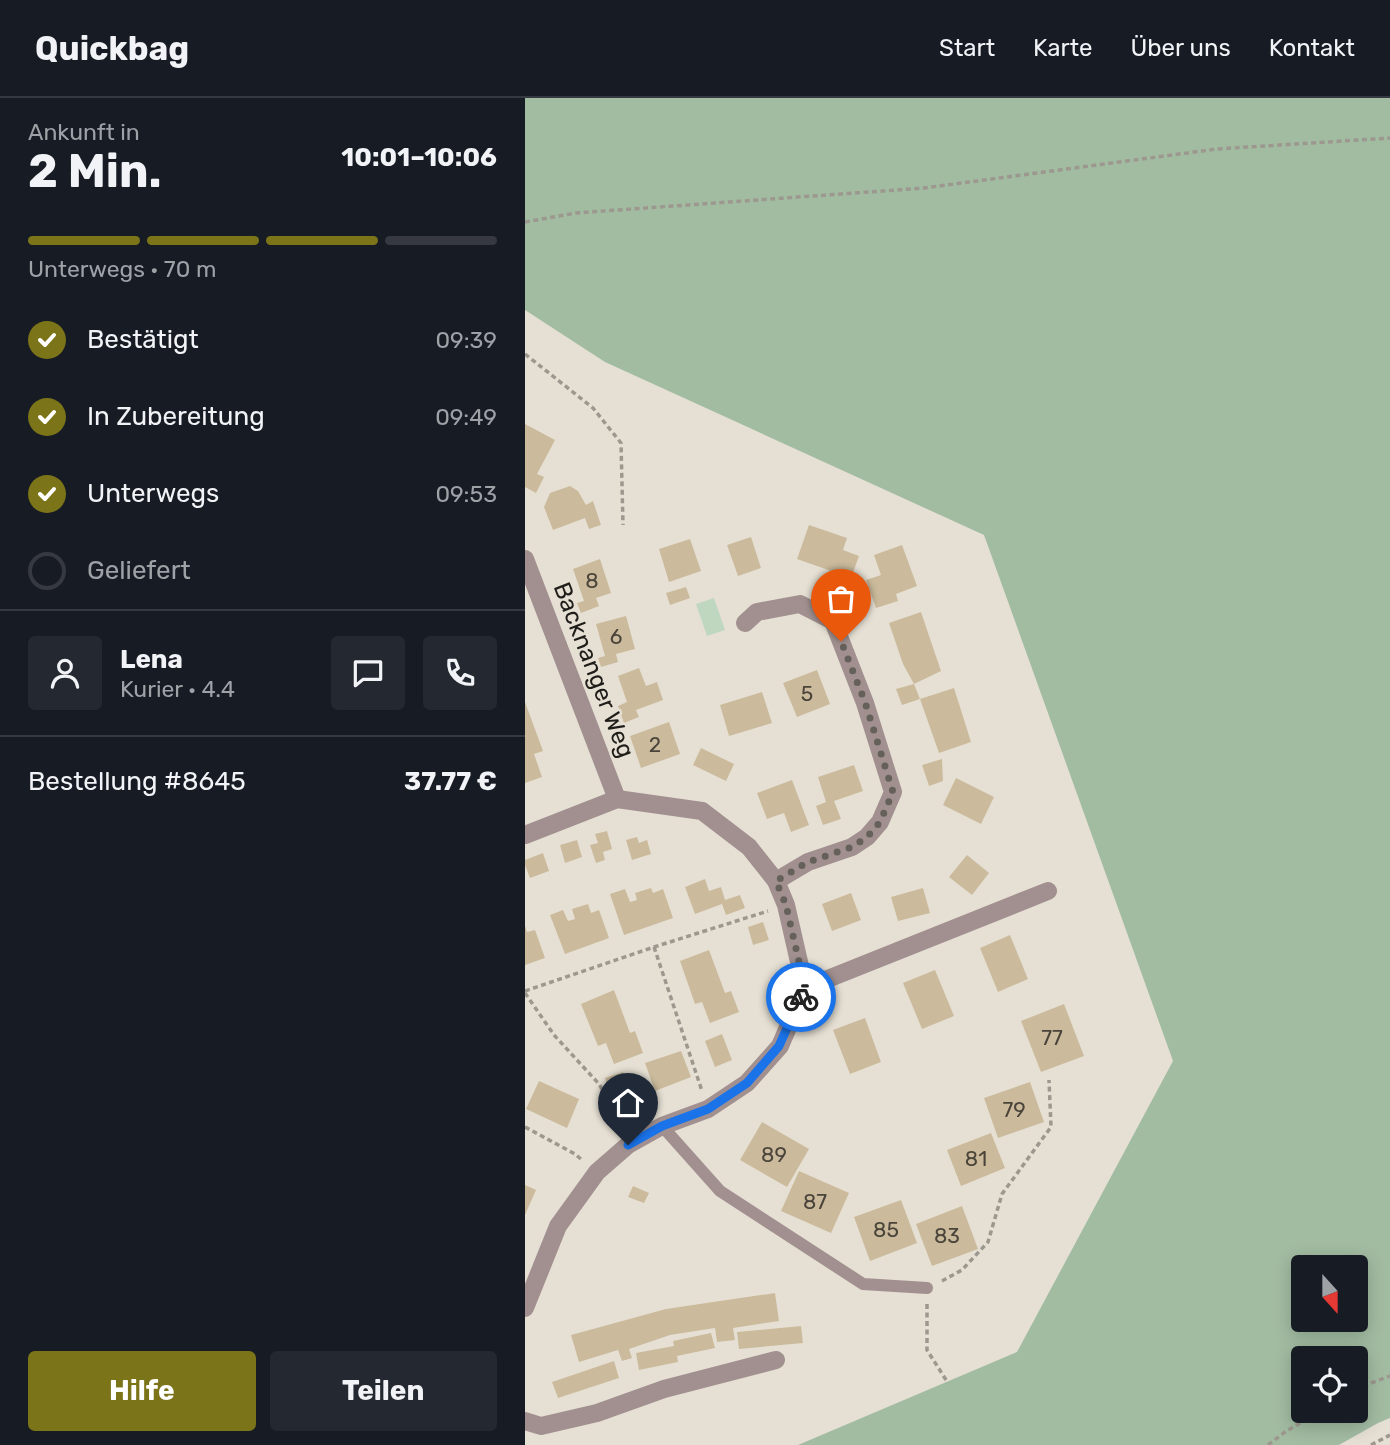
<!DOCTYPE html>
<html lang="de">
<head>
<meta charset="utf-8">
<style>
  body { margin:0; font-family:Rubik,sans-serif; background:#242831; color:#f1f3f6; height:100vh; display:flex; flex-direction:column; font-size:26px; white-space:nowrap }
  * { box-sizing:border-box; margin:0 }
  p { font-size:23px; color:#9ea1a6 }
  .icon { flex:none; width:38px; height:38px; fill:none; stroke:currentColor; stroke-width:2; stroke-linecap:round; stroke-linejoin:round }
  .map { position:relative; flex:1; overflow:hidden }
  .side { display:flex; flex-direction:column; background:#171b24; width:525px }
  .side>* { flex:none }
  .needle { width:46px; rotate:159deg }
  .fabs { position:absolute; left:766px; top:1157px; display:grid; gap:14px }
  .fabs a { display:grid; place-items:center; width:77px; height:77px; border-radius:7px; background:#171b24; box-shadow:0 4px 18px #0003; font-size:35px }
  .pin { position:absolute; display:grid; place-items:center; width:60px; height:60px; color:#fff; margin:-72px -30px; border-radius:50% 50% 50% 0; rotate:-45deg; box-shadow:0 0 7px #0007 }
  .pin .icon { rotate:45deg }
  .courier { position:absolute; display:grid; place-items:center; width:70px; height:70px; margin:-35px; border:5px solid #1a73e8; border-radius:50%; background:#fff; color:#222; box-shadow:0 2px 9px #0007 }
  .summary em { font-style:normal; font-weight:700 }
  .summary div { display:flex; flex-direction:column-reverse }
  .summary { display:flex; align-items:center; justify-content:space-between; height:119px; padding:0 28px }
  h1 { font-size:46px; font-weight:700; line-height:52px }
  .bar { display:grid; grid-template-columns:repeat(4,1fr); gap:10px 7px; align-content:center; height:84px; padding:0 28px }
  .bar i { height:9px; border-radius:5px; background:#363941 }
  .bar .current { background:#7c7418 }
  .bar p { grid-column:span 4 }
  .line { display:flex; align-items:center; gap:18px; padding:0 28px; border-top:2px solid #363941 }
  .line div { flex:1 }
  .round { display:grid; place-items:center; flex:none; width:74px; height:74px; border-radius:7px; background:#242831 }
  ol { padding:0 28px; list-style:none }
  li { display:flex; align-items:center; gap:21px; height:77px }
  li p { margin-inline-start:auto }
  li .icon { padding:7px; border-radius:50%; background:#7c7418; color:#fff; stroke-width:4 }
  li:last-child { color:#9ea1a6 }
  li i { width:38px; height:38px; border:4px solid #363941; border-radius:50% }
  .button { display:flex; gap:14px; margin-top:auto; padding:14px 28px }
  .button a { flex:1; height:80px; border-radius:7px; background:#7c7418; color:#fff; font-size:28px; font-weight:700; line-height:80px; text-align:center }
  .button a+a { background:#242831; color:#f1f3f6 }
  header { display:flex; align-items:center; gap:42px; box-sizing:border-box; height:98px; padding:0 35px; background:#171b24; border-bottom:2px solid #363941 }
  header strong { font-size:33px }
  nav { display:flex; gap:38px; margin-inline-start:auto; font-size:24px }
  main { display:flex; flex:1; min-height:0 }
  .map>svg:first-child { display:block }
  .green { fill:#bfd7bf }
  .forest { fill:#a2bca2; fill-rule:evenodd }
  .building { fill:#cbbb9c }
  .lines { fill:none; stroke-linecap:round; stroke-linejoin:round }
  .path { stroke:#9d988f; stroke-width:3.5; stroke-dasharray:5 3.5; stroke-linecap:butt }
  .lane { stroke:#a1908f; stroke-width:12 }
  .street { stroke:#a1908f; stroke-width:18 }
  .done { stroke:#65615a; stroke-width:7; stroke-dasharray:0 12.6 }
  .route { stroke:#1a73e8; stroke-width:9 }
  .labels { text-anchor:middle; stroke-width:5; stroke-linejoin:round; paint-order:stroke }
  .number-label { font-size:21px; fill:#4a443a }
  .street-label { font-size:24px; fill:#1f1d19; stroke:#e6e0d4 }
</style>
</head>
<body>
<header>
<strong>Quickbag</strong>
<nav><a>Start</a><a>Karte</a><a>Über uns</a><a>Kontakt</a></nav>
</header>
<main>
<section class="side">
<div class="summary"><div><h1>2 Min.</h1><p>Ankunft in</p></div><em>10:01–10:06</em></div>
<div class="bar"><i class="current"></i><i class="current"></i><i class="current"></i><i></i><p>Unterwegs · 70 m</p></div>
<ol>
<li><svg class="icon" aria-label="check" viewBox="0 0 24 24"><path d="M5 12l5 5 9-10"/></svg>Bestätigt<p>09:39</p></li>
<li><svg class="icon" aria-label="check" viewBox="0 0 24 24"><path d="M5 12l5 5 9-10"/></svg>In Zubereitung<p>09:49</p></li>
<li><svg class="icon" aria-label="check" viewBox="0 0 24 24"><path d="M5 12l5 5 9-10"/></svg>Unterwegs<p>09:53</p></li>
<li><i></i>Geliefert</li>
</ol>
<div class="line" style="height:126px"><a class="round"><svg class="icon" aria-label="person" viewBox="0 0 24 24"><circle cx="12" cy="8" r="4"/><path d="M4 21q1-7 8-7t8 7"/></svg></a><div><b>Lena</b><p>Kurier · 4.4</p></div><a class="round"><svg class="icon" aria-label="chat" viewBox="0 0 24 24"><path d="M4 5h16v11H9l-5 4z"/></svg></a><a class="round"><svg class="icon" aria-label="phone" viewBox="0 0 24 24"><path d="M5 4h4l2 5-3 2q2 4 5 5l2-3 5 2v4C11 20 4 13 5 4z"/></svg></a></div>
<div class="line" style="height:91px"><div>Bestellung #8645</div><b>37.77 €</b></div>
<div class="button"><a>Hilfe</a><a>Teilen</a></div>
</section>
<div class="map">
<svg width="865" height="1347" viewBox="0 0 865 1347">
  <rect width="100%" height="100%" fill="#e6e0d4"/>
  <!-- green -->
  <polygon class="green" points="189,500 200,532 182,538 171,506"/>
  <!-- forest -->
  <path class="forest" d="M 0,0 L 865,0 L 865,1320 L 853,1325 L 814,1347 L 273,1347 L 492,1254 L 648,963 L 459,437 L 80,264 L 0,212 ZM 779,1169 L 831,1169 L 831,1222 L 779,1222 ZM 779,1260 L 831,1260 L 831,1312 L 779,1312 Z"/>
  <!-- building -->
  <g class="building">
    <polygon points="0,326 30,342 12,376 19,379 11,395 0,389"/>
    <polygon points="45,388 53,393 61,407 68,403 76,427 64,431 60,420 28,432 19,409 25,395"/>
    <polygon points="284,427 322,440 318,452 334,458 326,480 272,461"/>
    <polygon points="226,439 236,470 213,478 202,447"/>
    <polygon points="165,441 176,473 144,484 134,451"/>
    <polygon points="377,447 392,488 371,496 373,503 351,510 341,482 356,477 349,457"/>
    <polygon points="75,461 86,495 71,500 74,508 56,515 52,505 59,503 48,471"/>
    <polygon points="161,489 165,500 145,507 141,495"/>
    <polygon points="396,514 416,573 389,586 395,601 429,590 446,644 414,655 395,601 377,607 371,591 389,586 378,566 364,525"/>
    <polygon points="101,518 110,551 91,556 93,564 76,569 73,560 80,558 71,526"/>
    <polygon points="114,570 121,588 132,584 138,602 111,612 114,619 99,625 93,608 102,604 93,578"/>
    <polygon points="292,572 305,606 272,619 258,585"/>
    <polygon points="237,594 247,625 204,638 195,607"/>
    <polygon points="0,604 18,653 9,656 17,679 0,685"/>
    <polygon points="144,624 155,656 116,670 105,638"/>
    <polygon points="176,650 209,666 201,683 168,667"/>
    <polygon points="417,661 418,683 404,688 397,667"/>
    <polygon points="329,667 338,693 309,703 316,721 298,727 291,708 301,704 293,679"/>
    <polygon points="431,680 469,699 456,726 418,707"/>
    <polygon points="267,682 284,727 266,734 259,715 242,721 232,695"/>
    <polygon points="82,733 87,751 78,754 80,762 71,765 65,747 73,745 70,736"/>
    <polygon points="112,739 114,745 122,742 126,756 107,762 101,742"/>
    <polygon points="52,742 57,759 40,765 35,747"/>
    <polygon points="18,755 24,773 5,780 0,767 0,762"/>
    <polygon points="442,757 464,775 447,797 424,779"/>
    <polygon points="180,781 184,793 196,789 200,802 215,797 220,810 201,817 197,806 170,816 160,789"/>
    <polygon points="126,790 128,795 138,791 148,820 99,837 85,796 100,791 105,804 112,802 110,795"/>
    <polygon points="398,790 405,815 373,823 366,799"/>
    <polygon points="326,795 336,822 307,833 297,806"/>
    <polygon points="63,806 66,815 74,812 84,840 40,856 25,817 38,812 43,823 50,821 47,811"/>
    <polygon points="238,824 244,842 228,847 223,829"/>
    <polygon points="0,828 2,834 10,832 20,860 0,867"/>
    <polygon points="485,837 503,881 473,894 455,850"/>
    <polygon points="184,852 200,895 206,893 214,914 185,925 177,904 170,906 155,863"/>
    <polygon points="410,872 429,918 397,931 378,885"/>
    <polygon points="89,892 105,935 110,933 118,955 89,966 81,945 73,948 56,906"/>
    <polygon points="539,906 559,958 516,974 496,923"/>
    <polygon points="340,920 356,964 325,976 308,932"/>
    <polygon points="197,936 207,962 190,969 180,943"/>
    <polygon points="156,953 166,979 130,993 120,965"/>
    <polygon points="98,974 105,998 88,1003 80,980"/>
    <polygon points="14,983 54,1001 42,1030 1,1011"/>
    <polygon points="505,984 519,1024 473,1040 459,1000"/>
    <polygon points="237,1024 284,1051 262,1089 215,1062"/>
    <polygon points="466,1035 480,1070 436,1088 422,1052"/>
    <polygon points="274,1073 324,1095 306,1135 256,1113"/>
    <polygon points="0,1087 11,1092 0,1117"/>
    <polygon points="108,1088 124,1095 119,1105 103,1099"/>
    <polygon points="376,1102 392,1145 345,1163 329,1119"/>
    <polygon points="437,1108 453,1151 407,1168 391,1126"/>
    <polygon points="250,1195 254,1223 208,1230 210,1242 192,1244 190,1230 145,1237 104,1251 107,1260 97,1263 93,1252 54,1264 46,1237 141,1211"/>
    <polygon points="276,1228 278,1245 214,1251 212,1234"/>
    <polygon points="186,1235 190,1250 152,1258 153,1264 114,1272 111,1255 149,1248 148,1243"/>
    <polygon points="89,1263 94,1280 33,1300 27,1284"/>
  </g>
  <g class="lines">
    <!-- path -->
    <g class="path">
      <polyline points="0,124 51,115 399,90 692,51 865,40"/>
      <polyline points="0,256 68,310 96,345 98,427"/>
      <polyline points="129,849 177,993"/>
      <polyline points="0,893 129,849 243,813"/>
      <polyline points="0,895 29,937 74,986 91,1015 96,1029"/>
      <polyline points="0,1029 50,1056 57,1062"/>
      <polyline points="417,1183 437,1172 463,1144 477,1096 526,1029 524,982"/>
      <polyline points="402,1206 402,1252 423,1285"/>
      <polyline points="831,1293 846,1285 865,1278"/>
      <polyline points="743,1347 760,1334 797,1312"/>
      <polyline points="846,1347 865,1337"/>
    </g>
    <!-- lane -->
    <polyline class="lane" points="137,1028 195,1093 338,1186 402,1190"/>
    <!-- street -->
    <g class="street">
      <polyline points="0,461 92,701"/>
      <polyline points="220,525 232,514 275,506 308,523 340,605 368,694 355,724 342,739 327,749 283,764 251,783"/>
      <polyline points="0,737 92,701 177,713 224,749 251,783 261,807 280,890 255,948 222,985 183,1011 137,1028 103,1047 72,1074 33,1128 0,1210"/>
      <polyline points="280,890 523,793"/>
      <polyline points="0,1323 16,1328 72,1315 139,1291 251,1262"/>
    </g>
  </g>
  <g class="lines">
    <!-- done -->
    <polyline class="done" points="276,899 280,890 261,807 251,783 283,764 327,749 342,739 355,724 368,694 340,604 316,543"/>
    <!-- route -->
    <polyline class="route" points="103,1047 137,1028 183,1011 222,985 254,948 276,899"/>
  </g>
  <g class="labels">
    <!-- number labels -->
    <g class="number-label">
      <text x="67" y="490">8</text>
      <text x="91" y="546">6</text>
      <text x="282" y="603">5</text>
      <text x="130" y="654">2</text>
      <text x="527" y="947">77</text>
      <text x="489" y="1019">79</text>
      <text x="249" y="1064">89</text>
      <text x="451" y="1068">81</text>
      <text x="290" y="1111">87</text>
      <text x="361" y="1139">85</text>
      <text x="422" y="1145">83</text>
    </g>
    <!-- street labels -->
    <g class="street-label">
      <text transform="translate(69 572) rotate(69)" y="8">Backnanger Weg</text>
    </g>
  </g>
</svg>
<div class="fabs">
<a><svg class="needle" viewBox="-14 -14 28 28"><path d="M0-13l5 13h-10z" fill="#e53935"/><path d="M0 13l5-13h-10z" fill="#9ea1a6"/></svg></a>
<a><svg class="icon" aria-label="locate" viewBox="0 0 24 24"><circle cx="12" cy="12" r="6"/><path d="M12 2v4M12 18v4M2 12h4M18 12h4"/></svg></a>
</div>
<div class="pin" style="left:316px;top:543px;background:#ea580c"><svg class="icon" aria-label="bag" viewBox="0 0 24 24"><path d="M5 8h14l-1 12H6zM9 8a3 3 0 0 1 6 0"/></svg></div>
<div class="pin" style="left:103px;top:1047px;background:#1f2937"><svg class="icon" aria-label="home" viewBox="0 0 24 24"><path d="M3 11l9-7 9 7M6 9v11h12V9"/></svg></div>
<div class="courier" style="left:276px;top:899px"><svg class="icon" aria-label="bike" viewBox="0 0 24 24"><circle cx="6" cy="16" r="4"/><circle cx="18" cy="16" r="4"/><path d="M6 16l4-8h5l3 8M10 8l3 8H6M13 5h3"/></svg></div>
</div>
</main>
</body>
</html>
